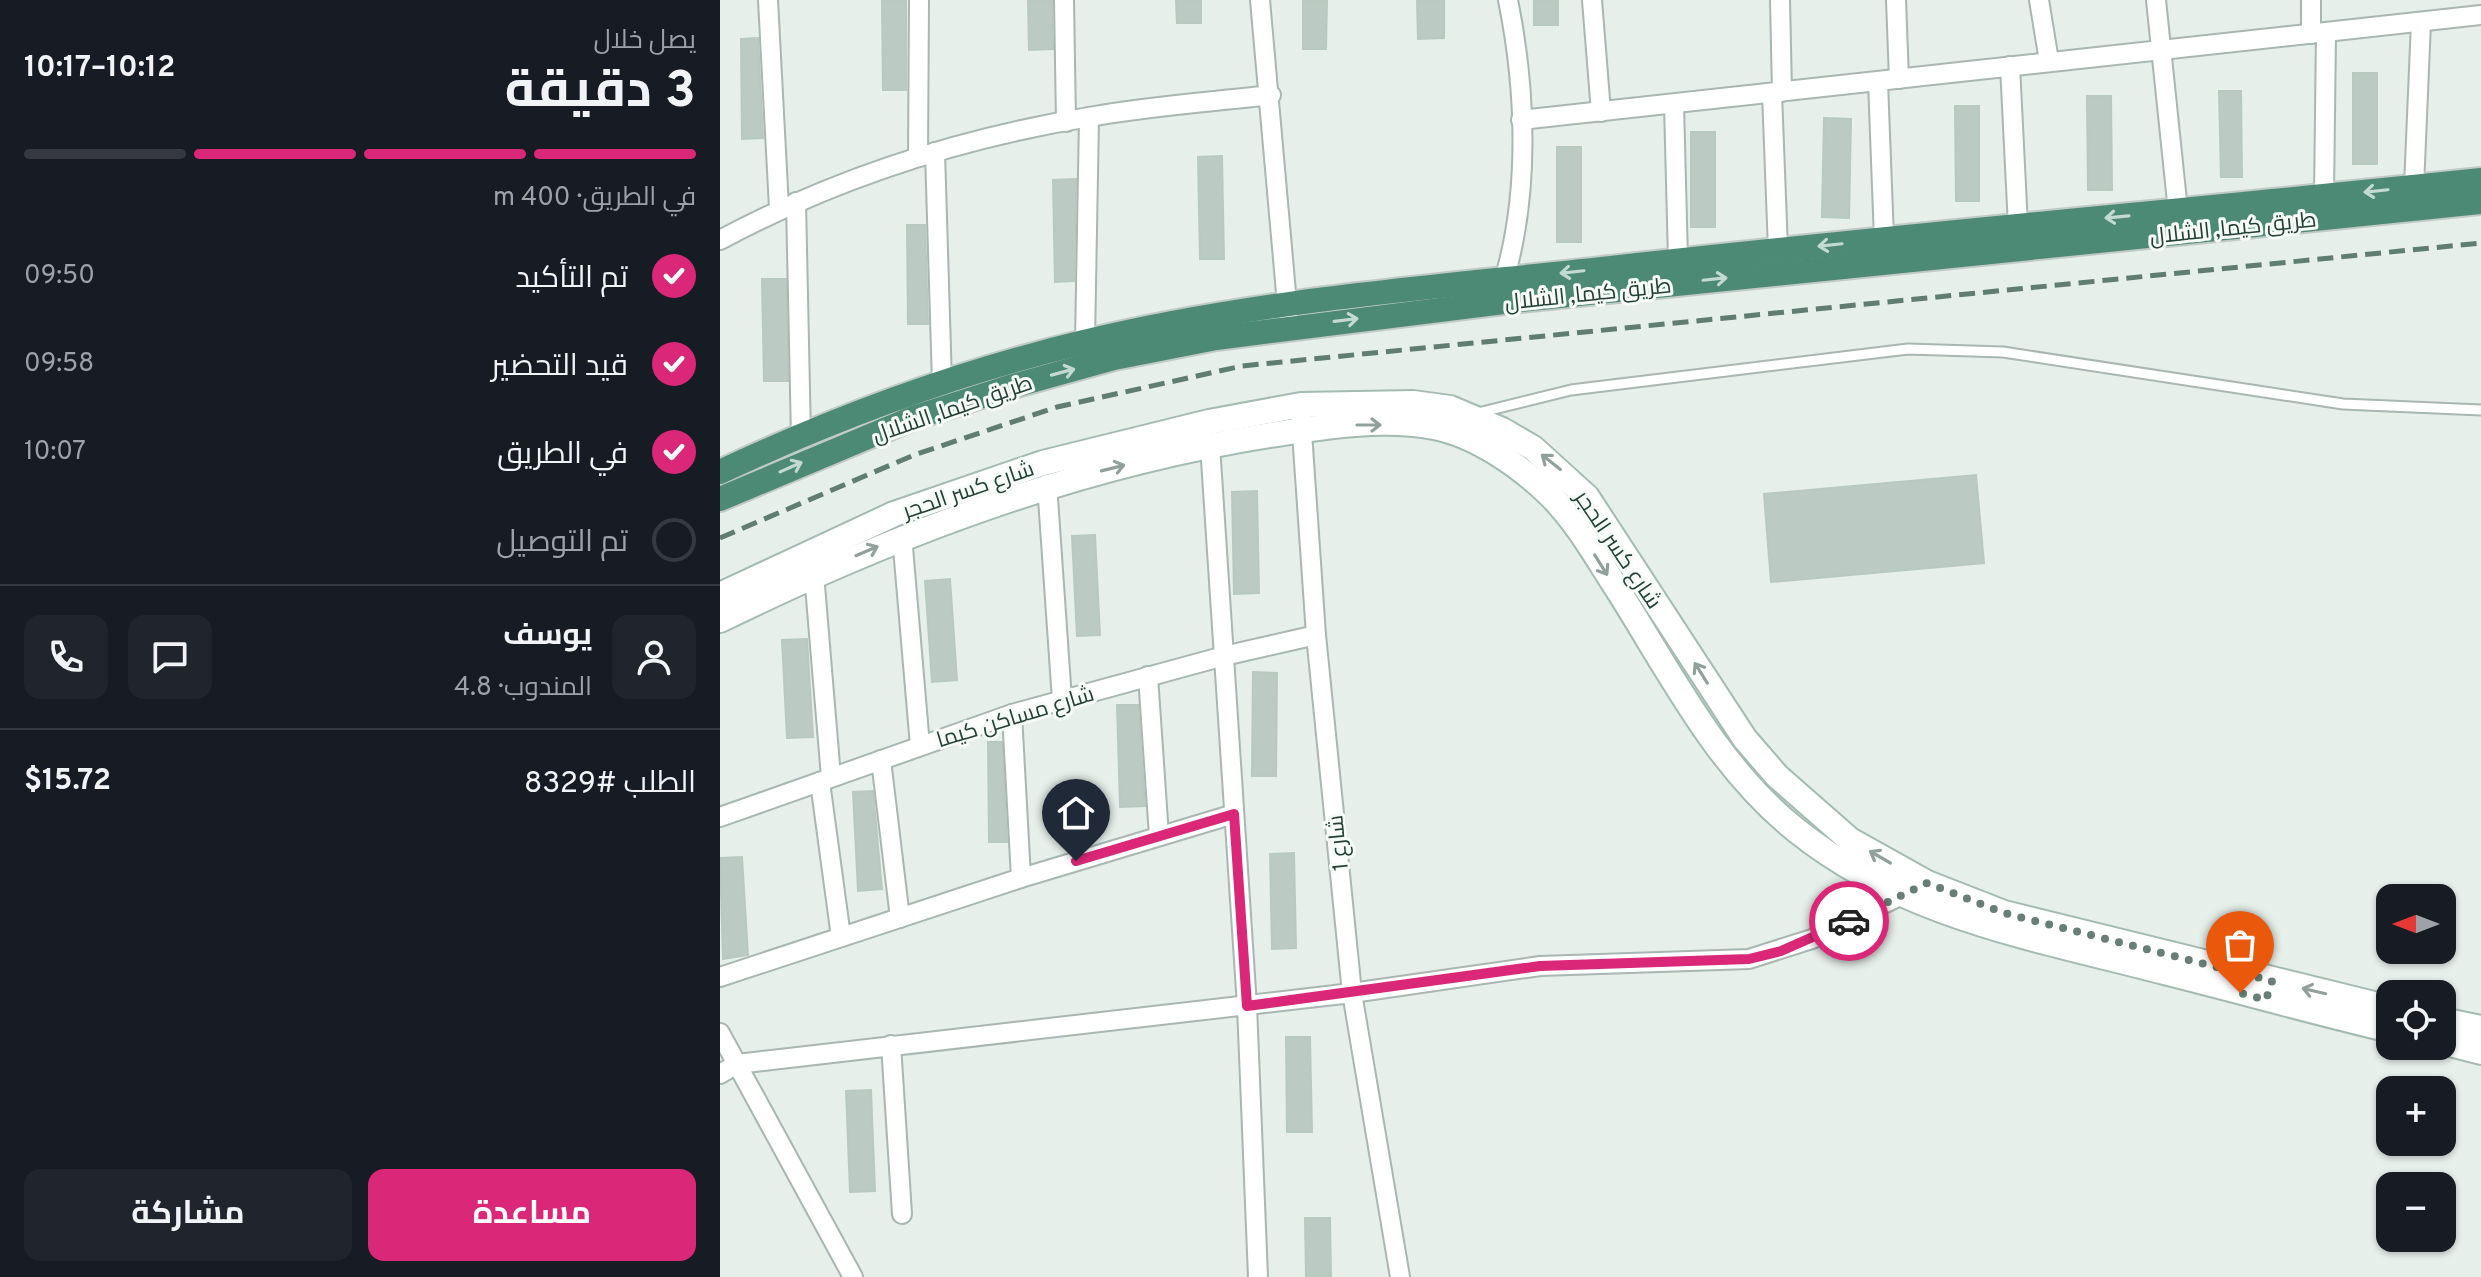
<!DOCTYPE html>
<html lang="ar">
<head>
<meta charset="utf-8">
<style>
  body { margin:0; font-family:Overpass,Cairo,sans-serif; background:#20242c; color:#f1f3f6; direction:rtl; height:100vh; display:flex; flex-direction:column; font-size:30px; white-space:nowrap }
  * { box-sizing:border-box; margin:0 }
  p { font-size:26px; color:#9ea1a6 }
  .icon { flex:none; width:44px; height:44px; fill:none; stroke:currentColor; stroke-width:2; stroke-linecap:round; stroke-linejoin:round }
  .map { position:relative; flex:1; overflow:hidden; direction:ltr }
  .panel { display:flex; flex-direction:column; background:#171b24; width:720px }
  .panel>* { flex:none }
  .needle { width:52px; rotate:270deg }
  .controls { position:absolute; left:1656px; top:884px; display:grid; gap:16px }
  .controls a { display:grid; place-items:center; width:80px; height:80px; border-radius:16px; background:#171b24; box-shadow:0 2px 6px #0004; font-size:40px }
  .pin { position:absolute; display:grid; place-items:center; width:68px; height:68px; color:#fff; margin:-82px -34px; border-radius:50% 50% 50% 0; rotate:-45deg; box-shadow:0 0 8px #0007 }
  .pin .icon { rotate:45deg }
  .courier { position:absolute; display:grid; place-items:center; width:80px; height:80px; margin:-40px; border:6px solid #db2777; border-radius:50%; background:#fff; color:#222; box-shadow:0 2px 10px #0007 }
  .head em { font-style:normal; font-weight:700 }
  .head div { display:flex; flex-direction:column-reverse }
  .head { display:flex; align-items:center; justify-content:space-between; height:136px; padding:0 24px }
  h1 { font-size:52px; font-weight:700; line-height:60px }
  .bar { display:grid; grid-template-columns:repeat(4,1fr); gap:12px 8px; align-content:center; height:96px; padding:0 24px }
  .bar i { height:10px; border-radius:6px; background:#363941 }
  .bar .on { background:#db2777 }
  .bar p { grid-column:span 4 }
  .line { display:flex; align-items:center; gap:20px; padding:0 24px; border-top:2px solid #363941 }
  .line div { flex:1 }
  .round { display:grid; place-items:center; flex:none; width:84px; height:84px; border-radius:16px; background:#20242c }
  ol { padding:0 24px; list-style:none }
  li { display:flex; align-items:center; gap:24px; height:88px }
  li p { margin-inline-start:auto }
  li .icon { padding:8px; border-radius:50%; background:#db2777; color:#fff; stroke-width:4 }
  li:last-child { color:#9ea1a6 }
  li i { width:44px; height:44px; border:4px solid #363941; border-radius:50% }
  .primary-button { display:flex; gap:16px; margin-top:auto; padding:16px 24px }
  .primary-button a { flex:1; height:92px; border-radius:16px; background:#db2777; color:#fff; font-size:32px; font-weight:700; line-height:92px; text-align:center }
  .primary-button a+a { background:#20242c; color:#f1f3f6 }
  main { display:flex; flex:1; min-height:0 }
  .map>svg:first-child { display:block }
  .building { fill:#bbcac3; stroke:#b8c9c0; stroke-width:2 }
  .lines { fill:none; stroke-linecap:round; stroke-linejoin:round }
  .service-casing { stroke:#a8b7b1; stroke-width:13 }
  .minor-casing { stroke:#a8b7b1; stroke-width:22 }
  .secondary-casing { stroke:#a4bbb1; stroke-width:28 }
  .trunk-casing { stroke:#c2cac7; stroke-width:28 }
  .service { stroke:#fff; stroke-width:9 }
  .minor { stroke:#fff; stroke-width:18 }
  .secondary { stroke:#fff; stroke-width:24 }
  .trunk { stroke:#4c8a76; stroke-width:24 }
  .rail { stroke:#5f7d72; stroke-width:5; stroke-dasharray:16 8; stroke-linecap:butt }
  .oneway { stroke:#c3d9d1 }
  .oneway2 { stroke:#92a09b }
  .done { stroke:#687e76; stroke-width:8; stroke-dasharray:0 14.4 }
  .route { stroke:#db2777; stroke-width:10 }
  .labels { text-anchor:middle; stroke-width:6; stroke-linejoin:round; paint-order:stroke }
  .street-label { font-size:22px; fill:#244137; stroke:#f6fbf8 }
</style>
</head>
<body>
<main>
<div class="map">
<svg width="1761" height="1277" viewBox="0 0 1761 1277">
  <rect width="100%" height="100%" fill="#e6efea"/>
  <!-- building -->
  <g class="building">
    <polygon points="162,0 186,0 186,90 163,90"/>
    <polygon points="308,0 332,0 333,49 309,50"/>
    <polygon points="456,0 481,0 481,23 457,23"/>
    <polygon points="583,0 607,0 606,49 583,49"/>
    <polygon points="697,0 724,0 724,38 698,39"/>
    <rect x="814" y="0" width="24" height="25"/>
    <polygon points="38,38 43,138 22,139 21,39"/>
    <rect x="1633" y="73" width="24" height="91"/>
    <polygon points="1499,91 1521,91 1522,177 1501,177"/>
    <polygon points="1367,96 1391,96 1392,190 1368,190"/>
    <polygon points="1235,106 1259,106 1259,201 1236,201"/>
    <polygon points="1104,118 1131,119 1129,218 1102,217"/>
    <rect x="971" y="132" width="24" height="95"/>
    <rect x="837" y="147" width="24" height="95"/>
    <polygon points="502,156 504,259 480,259 478,157"/>
    <polygon points="356,179 354,281 335,282 333,180"/>
    <polygon points="187,225 205,225 208,324 188,324"/>
    <polygon points="42,279 66,279 68,381 44,381"/>
    <polygon points="1256,475 1264,563 1051,582 1044,494"/>
    <polygon points="537,491 539,593 514,594 512,492"/>
    <polygon points="375,535 380,635 357,636 352,536"/>
    <polygon points="230,579 237,680 212,682 205,581"/>
    <polygon points="87,639 93,737 67,738 62,640"/>
    <polygon points="533,672 557,673 556,776 532,776"/>
    <polygon points="397,705 418,705 425,806 400,807"/>
    <polygon points="268,742 282,742 287,842 269,842"/>
    <polygon points="153,791 162,889 138,891 133,792"/>
    <polygon points="574,853 576,948 552,949 550,854"/>
    <polygon points="22,857 28,955 3,959 0,858"/>
    <polygon points="566,1037 590,1037 592,1132 567,1132"/>
    <polygon points="151,1090 155,1191 130,1192 126,1091"/>
    <polygon points="585,1218 610,1218 611,1277 586,1277"/>
  </g>
  <g class="lines">
    <defs>
      <polyline id="service" points="758,413 851,390 1188,349 1283,352 1623,404 1761,410"/>
      <g id="minor">
        <polyline points="48,0 59,208"/>
        <polyline points="344,0 346,122"/>
        <polyline points="540,0 568,315"/>
        <polyline points="872,0 881,112"/>
        <polyline points="1060,0 1062,92"/>
        <polyline points="1176,0 1179,79"/>
        <polyline points="1319,0 1329,61"/>
        <polyline points="1436,0 1458,211"/>
        <polyline points="1591,34 1591,0"/>
        <polyline points="1290,66 1298,226"/>
        <polyline points="1158,82 1164,239"/>
        <polyline points="1052,93 1058,250"/>
        <polyline points="954,104 958,260"/>
        <polyline points="801,120 1761,15"/>
        <polyline points="215,152 222,383"/>
        <polyline points="198,157 199,0"/>
        <polyline points="1694,187 1701,22"/>
        <polyline points="1604,196 1606,33"/>
        <polyline points="76,202 81,437"/>
        <path d="M 0,240 C 114,179 241,138 369,117 C 429,106 490,102 551,95"/>
        <path d="M 784,280 C 810,192 806,89 788,0"/>
        <polyline points="365,342 369,117"/>
        <polyline points="581,418 596,635 632,993 680,1277"/>
        <polyline points="490,445 527,1006 538,1277"/>
        <polyline points="327,484 342,700"/>
        <polyline points="182,536 200,746"/>
        <polyline points="94,574 111,777"/>
        <polyline points="428,676 439,836"/>
        <polyline points="292,714 301,878"/>
        <polyline points="161,760 180,918"/>
        <polyline points="100,782 121,937"/>
        <polyline points="0,817 292,714 504,656 596,635"/>
        <polyline points="0,977 301,878 514,814"/>
        <polyline points="0,1033 133,1277"/>
        <polyline points="171,1045 182,1214"/>
        <polyline points="0,1074 17,1064 632,993 820,966 1029,959 1092,939 1190,891"/>
      </g>
      <g id="secondary">
        <polyline points="0,595 174,514 323,463 489,422 581,405 693,403 730,408 782,430 813,448 867,497 1025,739 1057,776 1130,840 1207,883 1284,913 1670,1008"/>
        <path d="M 0,620 C 176,534 356,466 550,435 C 602,427 662,417 714,427 C 756,435 800,466 830,495 C 858,523 877,558 898,590 C 951,674 998,768 1076,830 C 1184,917 1315,938 1444,972 C 1520,991 1594,1012 1670,1030"/>
        <polyline points="1722,1020 1761,1028"/>
        <polyline points="1722,1042 1761,1052"/>
      </g>
      <g id="trunk">
        <path d="M 0,472 C 117,417 239,372 364,342 C 540,299 721,287 900,267 C 1187,235 1474,210 1761,180"/>
        <polyline points="0,499 193,418 293,386 394,358 496,338 800,300 1761,202"/>
      </g>
    </defs>
    <!-- service casing -->
    <use href="#service" class="service-casing"/>
    <!-- minor casing -->
    <use href="#minor" class="minor-casing"/>
    <!-- secondary casing -->
    <use href="#secondary" class="secondary-casing"/>
    <!-- trunk casing -->
    <use href="#trunk" class="trunk-casing"/>
    <!-- service -->
    <use href="#service" class="service"/>
    <!-- minor -->
    <use href="#minor" class="minor"/>
    <!-- secondary -->
    <use href="#secondary" class="secondary"/>
    <!-- trunk -->
    <use href="#trunk" class="trunk"/>
    <!-- rail -->
    <polyline class="rail" points="0,538 194,455 337,407 522,366 1761,243"/>
  </g>
  <!-- one-way arrows -->
  <defs><path id="oneway-shaft" d="M-6 0H5M1.5-3L5.5 0L1.5 3" fill="none" stroke-width="1.6" stroke-linecap="round" stroke-linejoin="round" transform="scale(2)"/></defs>
  <g class="oneway">
    <use href="#oneway-shaft" transform="translate(1656 191) rotate(174)"/>
    <use href="#oneway-shaft" transform="translate(1397 217) rotate(175)"/>
    <use href="#oneway-shaft" transform="translate(1110 245) rotate(174)"/>
    <use href="#oneway-shaft" transform="translate(852 272) rotate(174)"/>
    <use href="#oneway-shaft" transform="translate(995 279) rotate(-6)"/>
    <use href="#oneway-shaft" transform="translate(626 320) rotate(-7)"/>
    <use href="#oneway-shaft" transform="translate(343 372) rotate(-15)"/>
    <use href="#oneway-shaft" transform="translate(71 467) rotate(-24)"/>
  </g>
  <g class="oneway2">
    <use href="#oneway-shaft" transform="translate(649 425)"/>
    <use href="#oneway-shaft" transform="translate(831 462) rotate(-142)"/>
    <use href="#oneway-shaft" transform="translate(393 468) rotate(-14)"/>
    <use href="#oneway-shaft" transform="translate(147 551) rotate(-23)"/>
    <use href="#oneway-shaft" transform="translate(881 565) rotate(58)"/>
    <use href="#oneway-shaft" transform="translate(981 673) rotate(-122)"/>
    <use href="#oneway-shaft" transform="translate(1160 857) rotate(-150)"/>
    <use href="#oneway-shaft" transform="translate(1594 991) rotate(-167)"/>
  </g>
  <g class="lines">
    <!-- done -->
    <polyline class="done" points="1129,921 1207,883 1284,913 1552,981 1546,1000 1520,993"/>
    <!-- route -->
    <polyline class="route" points="356,861 514,814 527,1006 820,966 1029,959 1061,951 1129,921"/>
  </g>
  <g class="labels">
    <!-- street labels -->
    <g class="street-label">
      <text transform="translate(1513 227) rotate(-6)" y="8">طريق كيما, الشلال</text>
      <text transform="translate(868 293) rotate(-6)" y="8">طريق كيما, الشلال</text>
      <text transform="translate(232 408) rotate(-19)" y="8">طريق كيما, الشلال</text>
      <text transform="translate(248 489) rotate(-19)" y="8">شارع كسر الحجر</text>
      <text transform="translate(899 549) rotate(56)" y="8">شارع كسر الحجر</text>
      <text transform="translate(295 716) rotate(-17)" y="8">شارع مساكن كيما</text>
      <text transform="translate(617 843) rotate(-96)" y="8">شارع 1</text>
    </g>
  </g>
</svg>
<div class="controls">
<a><svg class="needle" viewBox="-14 -14 28 28"><path d="M0-13l5 13h-10z" fill="#e53935"/><path d="M0 13l5-13h-10z" fill="#9ea1a6"/></svg></a>
<a><svg class="icon" aria-label="locate" viewBox="0 0 24 24"><circle cx="12" cy="12" r="6"/><path d="M12 2v4M12 18v4M2 12h4M18 12h4"/></svg></a>
<a>+</a>
<a>−</a>
</div>
<div class="pin" style="left:1520px;top:993px;background:#ea580c"><svg class="icon" aria-label="bag" viewBox="0 0 24 24"><path d="M5 8h14l-1 12H6zM9 8a3 3 0 0 1 6 0"/></svg></div>
<div class="pin" style="left:356px;top:861px;background:#1f2937"><svg class="icon" aria-label="home" viewBox="0 0 24 24"><path d="M3 11l9-7 9 7M6 9v11h12V9"/></svg></div>
<div class="courier" style="left:1129px;top:921px"><svg class="icon" aria-label="car" viewBox="0 0 24 24"><path d="M5 17H2v-5l4-1 3-4h7l3 4 3 1v5h-3M9 17h6M6 11h13"/><circle cx="7" cy="17" r="2"/><circle cx="17" cy="17" r="2"/></svg></div>
</div>
<section class="panel">
<div class="head"><div><h1>3 دقيقة</h1><p>يصل خلال</p></div><em>10:12–10:17</em></div>
<div class="bar"><i class="on"></i><i class="on"></i><i class="on"></i><i></i><p>في الطريق · 400 m</p></div>
<ol>
<li><svg class="icon" aria-label="check" viewBox="0 0 24 24"><path d="M5 12l5 5 9-10"/></svg>تم التأكيد<p>09:50</p></li>
<li><svg class="icon" aria-label="check" viewBox="0 0 24 24"><path d="M5 12l5 5 9-10"/></svg>قيد التحضير<p>09:58</p></li>
<li><svg class="icon" aria-label="check" viewBox="0 0 24 24"><path d="M5 12l5 5 9-10"/></svg>في الطريق<p>10:07</p></li>
<li><i></i>تم التوصيل</li>
</ol>
<div class="line" style="height:144px"><a class="round"><svg class="icon" aria-label="person" viewBox="0 0 24 24"><circle cx="12" cy="8" r="4"/><path d="M4 21q1-7 8-7t8 7"/></svg></a><div><b>يوسف</b><p>المندوب · 4.8</p></div><a class="round"><svg class="icon" aria-label="chat" viewBox="0 0 24 24"><path d="M4 5h16v11H9l-5 4z"/></svg></a><a class="round"><svg class="icon" aria-label="phone" viewBox="0 0 24 24"><path d="M5 4h4l2 5-3 2q2 4 5 5l2-3 5 2v4C11 20 4 13 5 4z"/></svg></a></div>
<div class="line" style="height:104px"><div>الطلب #8329</div><b>$15.72</b></div>
<div class="primary-button"><a>مساعدة</a><a>مشاركة</a></div>
</section>
</main>
</body>
</html>
